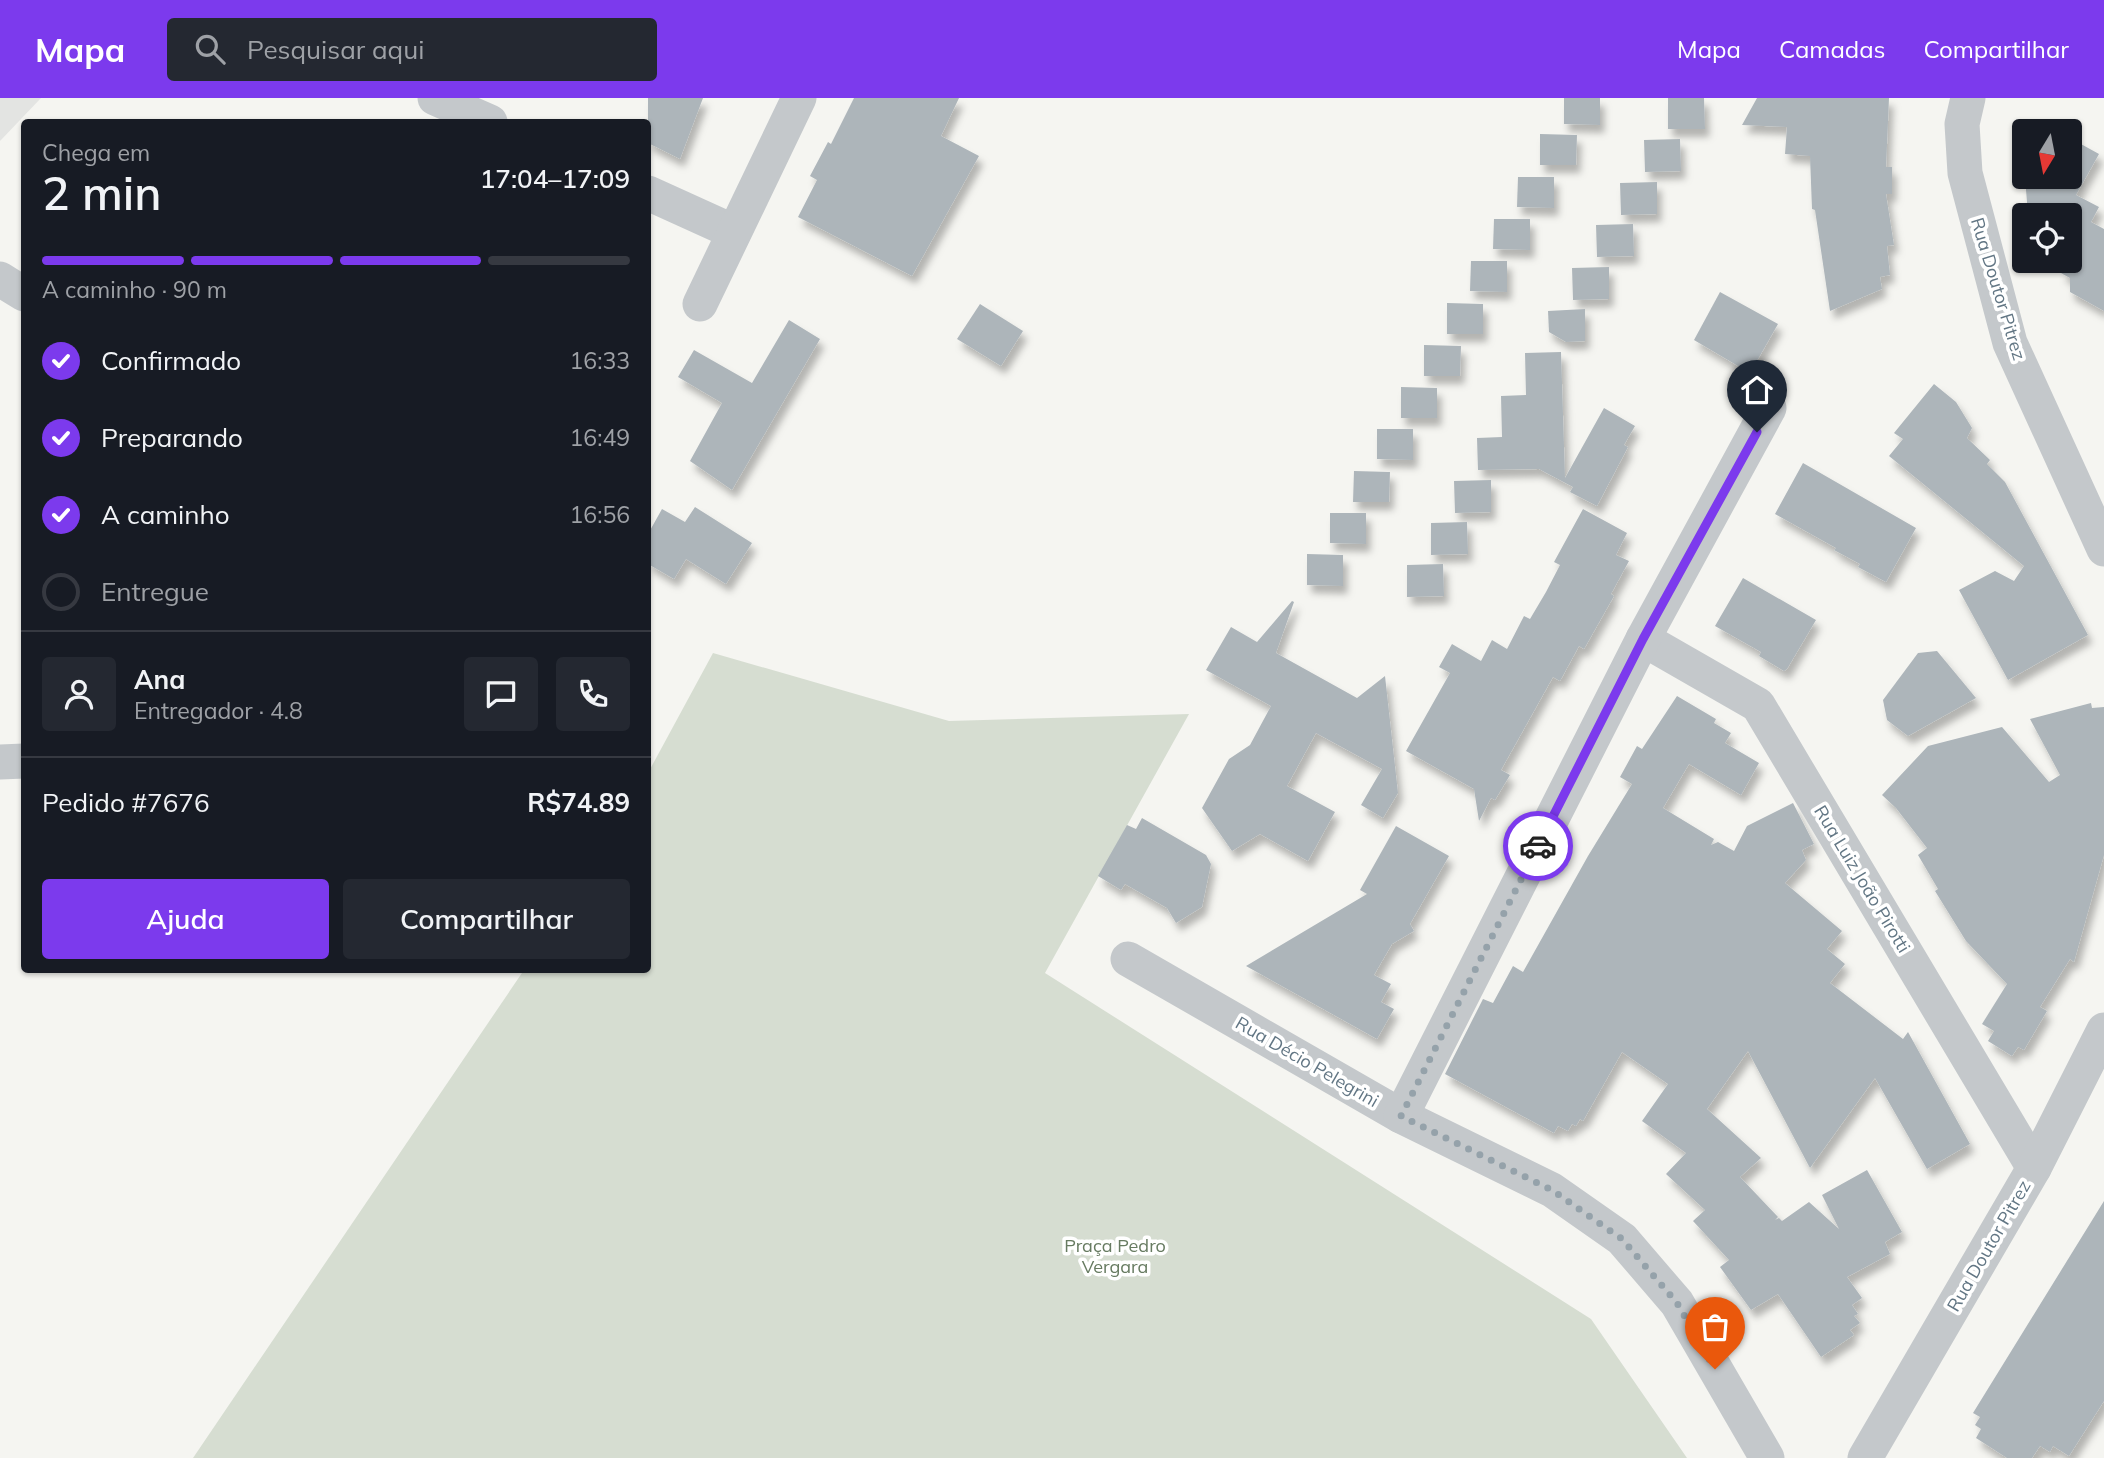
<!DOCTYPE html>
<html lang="pt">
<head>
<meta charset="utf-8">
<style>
  body { margin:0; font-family:Mulish,sans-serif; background:#242831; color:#f1f3f6; height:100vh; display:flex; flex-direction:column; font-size:26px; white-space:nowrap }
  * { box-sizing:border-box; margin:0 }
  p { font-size:23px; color:#9ea1a6 }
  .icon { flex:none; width:38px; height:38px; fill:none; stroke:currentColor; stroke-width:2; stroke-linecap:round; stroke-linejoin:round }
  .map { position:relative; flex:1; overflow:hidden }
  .panel { position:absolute; left:21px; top:21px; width:630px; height:854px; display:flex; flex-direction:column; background:#171b24; border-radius:7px; box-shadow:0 2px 5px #0004 }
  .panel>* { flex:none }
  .needle { width:46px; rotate:190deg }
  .buttons { position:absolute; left:2012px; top:21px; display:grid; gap:14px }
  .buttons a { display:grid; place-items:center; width:70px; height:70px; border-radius:7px; background:#171b24; box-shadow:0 2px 5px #0004; font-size:35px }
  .pin { position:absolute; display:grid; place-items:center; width:60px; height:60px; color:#fff; margin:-72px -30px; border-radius:50% 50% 50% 0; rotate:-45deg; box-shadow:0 0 7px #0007 }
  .pin .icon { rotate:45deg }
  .courier { position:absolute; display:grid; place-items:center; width:70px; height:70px; margin:-35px; border:5px solid #7c3aed; border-radius:50%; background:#fff; color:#222; box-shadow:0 2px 9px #0007 }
  .overview em { font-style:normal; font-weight:600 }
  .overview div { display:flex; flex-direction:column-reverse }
  .overview { display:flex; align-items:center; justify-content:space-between; height:119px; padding:0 21px }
  h1 { font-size:46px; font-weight:600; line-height:52px }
  .bar { display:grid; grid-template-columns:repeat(4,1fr); gap:10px 7px; align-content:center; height:84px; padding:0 21px }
  .bar i { height:9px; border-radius:5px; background:#363941 }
  .bar .current { background:#7c3aed }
  .bar p { grid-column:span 4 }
  .line { display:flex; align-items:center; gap:18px; padding:0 21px; border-top:2px solid #363941 }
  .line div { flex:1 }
  .round { display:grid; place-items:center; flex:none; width:74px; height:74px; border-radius:7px; background:#242831 }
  ol { padding:0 21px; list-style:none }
  li { display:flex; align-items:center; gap:21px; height:77px }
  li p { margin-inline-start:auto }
  li .icon { padding:7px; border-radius:50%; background:#7c3aed; color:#fff; stroke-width:4 }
  li:last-child { color:#9ea1a6 }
  li i { width:38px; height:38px; border:4px solid #363941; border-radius:50% }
  .action { display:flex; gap:14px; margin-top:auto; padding:14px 21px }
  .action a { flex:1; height:80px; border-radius:7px; background:#7c3aed; color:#fff; font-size:28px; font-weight:600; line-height:80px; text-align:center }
  .action a+a { background:#242831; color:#f1f3f6 }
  header { display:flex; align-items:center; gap:42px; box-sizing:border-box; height:98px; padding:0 35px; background:#7c3aed; color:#fff }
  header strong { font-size:33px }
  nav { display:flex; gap:38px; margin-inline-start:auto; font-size:24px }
  .search { width:490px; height:63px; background:#242831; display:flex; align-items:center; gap:18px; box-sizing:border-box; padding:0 24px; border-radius:7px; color:#9ea1a6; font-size:26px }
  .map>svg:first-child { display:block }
  .built { fill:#e3e4e2 }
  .green { fill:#d6ddd1 }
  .building { fill:#adb5ba; filter:url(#shadow) }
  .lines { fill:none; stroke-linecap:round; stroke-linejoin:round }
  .street { stroke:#c4c8cb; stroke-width:35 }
  .done { stroke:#95a2aa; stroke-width:7; stroke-dasharray:0 12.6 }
  .route { stroke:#7c3aed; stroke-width:9 }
  .labels { text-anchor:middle; stroke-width:7; stroke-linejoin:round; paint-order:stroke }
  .street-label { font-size:18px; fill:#627684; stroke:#fff }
  .park-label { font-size:18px; fill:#677b61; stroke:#fff }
</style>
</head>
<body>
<header>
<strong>Mapa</strong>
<div class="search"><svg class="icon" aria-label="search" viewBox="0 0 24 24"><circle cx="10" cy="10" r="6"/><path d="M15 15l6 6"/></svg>Pesquisar aqui</div>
<nav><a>Mapa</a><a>Camadas</a><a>Compartilhar</a></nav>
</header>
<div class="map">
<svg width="2104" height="1360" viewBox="0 0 2104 1360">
  <defs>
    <filter id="shadow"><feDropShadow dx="4.5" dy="8" stdDeviation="3.5" flood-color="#0004"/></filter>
  </defs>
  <rect width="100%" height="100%" fill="#f5f5f1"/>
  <!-- built -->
  <polygon class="built" points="0,0 41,0 0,43"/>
  <!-- green -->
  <polygon class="green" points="713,555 949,623 1189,616 1045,875 1591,1221 1687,1360 193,1360 524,872 648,872 648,675"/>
  <!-- building -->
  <g class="building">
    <polygon points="648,0 703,0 680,61 648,45"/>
    <polygon points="854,0 959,0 941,38 979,58 912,178 798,119 817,82 810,78 828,44 831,46"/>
    <polygon points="1564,0 1600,0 1600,27 1564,26"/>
    <polygon points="1668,0 1704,0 1705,31 1668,31"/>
    <polygon points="1757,0 1889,0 1886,69 1892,69 1892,96 1886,96 1894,147 1887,148 1890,177 1880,179 1882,191 1830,213 1815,112 1812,111 1810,58 1785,56 1787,29 1742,27"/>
    <polygon points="1540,36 1577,37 1576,67 1540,67"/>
    <polygon points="2070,40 2099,56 2076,97 2099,109 2091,124 2104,131 2104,213 2070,194 2070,180 2061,175 2067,164 2064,163 2070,163 2070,117 2028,117 2025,79 2070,79"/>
    <polygon points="1680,41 1681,73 1645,74 1644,42"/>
    <polygon points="1518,79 1554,79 1554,110 1517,109"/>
    <polygon points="1657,84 1657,116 1621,117 1620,85"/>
    <polygon points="1494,121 1530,121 1530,152 1493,151"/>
    <polygon points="1633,126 1634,158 1597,159 1596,127"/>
    <polygon points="1471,163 1507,163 1507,194 1470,193"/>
    <polygon points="1609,169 1609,201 1573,202 1572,170"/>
    <polygon points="1720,194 1778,226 1750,275 1694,242"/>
    <polygon points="1447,205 1483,206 1483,236 1447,236"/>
    <polygon points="980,206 1023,233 1001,268 957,241"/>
    <polygon points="1585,211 1585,243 1566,244 1549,234 1548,213"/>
    <polygon points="789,222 820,241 732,392 690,363 722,305 678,279 694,252 752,285"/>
    <polygon points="1424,247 1461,248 1460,278 1424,278"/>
    <polygon points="1561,254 1565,380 1604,310 1635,328 1624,347 1628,349 1597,408 1570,394 1573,389 1539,371 1478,372 1477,340 1502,339 1501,298 1526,297 1525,255"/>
    <polygon points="1934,286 1956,304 1972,330 1967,340 1990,362 1987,366 2005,384 2088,537 2008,582 1959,492 1995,473 2014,483 2024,468 1889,358 1903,341 1894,335"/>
    <polygon points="1401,289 1437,290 1437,320 1401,320"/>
    <polygon points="1377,331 1413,331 1413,362 1377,361"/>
    <polygon points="1803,365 1916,430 1886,484 1858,469 1860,466 1834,452 1836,450 1775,416"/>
    <polygon points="1354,373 1390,374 1389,404 1353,404"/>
    <polygon points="1491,382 1491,414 1455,415 1454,383"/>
    <polygon points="695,409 752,445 726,486 686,461 674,481 648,466 648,436 662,411 685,424"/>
    <polygon points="1583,411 1627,435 1616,457 1629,463 1611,496 1614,498 1584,551 1579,548 1560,583 1553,579 1501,672 1510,677 1495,702 1491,700 1479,723 1474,691 1406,653 1450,575 1439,569 1452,546 1481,563 1492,542 1507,551 1524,518 1530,521 1546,494 1560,467 1554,464"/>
    <polygon points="1330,415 1366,415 1366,446 1330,445"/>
    <polygon points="1467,424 1468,456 1431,457 1431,425"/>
    <polygon points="1307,456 1343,457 1343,488 1307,487"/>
    <polygon points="1443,466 1444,498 1407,499 1407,467"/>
    <polygon points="1743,480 1816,522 1787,571 1784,573 1759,558 1761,554 1715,528"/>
    <polygon points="1292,503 1294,504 1276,555 1357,600 1385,578 1398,695 1383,720 1361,707 1382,671 1316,635 1287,688 1335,714 1308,763 1260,736 1232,753 1202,710 1229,661 1250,647 1271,608 1206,572 1231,529 1257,544"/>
    <polygon points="1937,553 1976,600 1908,638 1887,622 1883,602 1918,555"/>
    <polygon points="1677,598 1716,621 1714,625 1731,635 1725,645 1759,665 1741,697 1689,666 1663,710 1714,741 1711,747 1718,744 1734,753 1747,728 1793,705 1814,746 1802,752 1806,762 1785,785 1842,833 1827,851 1845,866 1830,885 1903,941 1908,934 1970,1046 1927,1071 1875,980 1810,1070 1748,953 1707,1011 1761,1060 1740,1079 1778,1119 1775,1122 1779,1120 1782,1123 1809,1104 1839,1131 1822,1097 1867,1072 1902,1134 1885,1144 1890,1156 1847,1179 1862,1200 1852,1207 1858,1216 1854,1218 1860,1225 1850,1232 1854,1237 1821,1259 1778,1196 1751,1212 1720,1169 1729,1162 1693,1123 1705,1112 1666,1076 1686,1055 1642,1023 1668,986 1622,954 1583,1023 1580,1021 1576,1028 1572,1026 1568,1033 1558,1028 1554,1035 1445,976 1483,901 1493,905 1513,868 1523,874 1588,758 1632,686 1620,679 1637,648 1642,651"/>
    <polygon points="2091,605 2092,610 2104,609 2104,757 2074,864 2070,861 2040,909 2047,913 2024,952 2018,949 2012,958 1988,943 1994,933 1982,926 2007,886 1966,843 1935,793 1938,791 1918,757 1927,750 1896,710 1882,697 1928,648 2002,629 2049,684 2060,677 2030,621"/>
    <polygon points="1142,720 1206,757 1211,766 1202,809 1176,825 1167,810 1125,786 1121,792 1098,778 1127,727 1136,731"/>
    <polygon points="1396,728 1449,758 1410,826 1414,833 1392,846 1374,877 1391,886 1381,904 1394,911 1377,941 1246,868 1367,796 1360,792"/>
    <polygon points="2104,1103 2104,1303 2069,1358 2053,1348 2050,1354 2040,1348 2032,1360 2007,1360 1976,1340 1981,1331 1975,1327 1980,1319 1973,1315"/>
  </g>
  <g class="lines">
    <!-- street -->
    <g class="street">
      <polyline points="435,0 490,24"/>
      <polyline points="1968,0 1962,26 1965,75 2010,245 2104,451"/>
      <polyline points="648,95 734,134"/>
      <polyline points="0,181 24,196"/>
      <polyline points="700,206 799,0"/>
      <polyline points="1643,541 1758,607 2034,1070"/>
      <polyline points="0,664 24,663"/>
      <polyline points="1128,861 1401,1018 1552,1092 1622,1141 1677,1205 1767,1360"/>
      <polyline points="1401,1018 1643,541 1769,310"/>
      <polyline points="1865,1360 2034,1070 2104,932"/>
    </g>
  </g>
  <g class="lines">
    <!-- done -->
    <polyline class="done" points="1538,748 1401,1018 1552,1092 1622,1141 1677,1205 1715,1271"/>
    <!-- route -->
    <polyline class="route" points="1538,748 1643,541 1757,334"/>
  </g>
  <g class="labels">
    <!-- street labels -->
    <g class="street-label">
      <text transform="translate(1998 191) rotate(73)" y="6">Rua Doutor Pitrez</text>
      <text transform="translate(1862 781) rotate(59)" y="6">Rua Luiz João Pirotti</text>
      <text transform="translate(1307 964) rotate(30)" y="6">Rua Décio Pelegrini</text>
      <text transform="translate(1989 1148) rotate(-60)" y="6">Rua Doutor Pitrez</text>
    </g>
    <!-- park labels -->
    <g class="park-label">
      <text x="1115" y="1154">Praça Pedro<tspan x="1115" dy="21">Vergara</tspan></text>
    </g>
  </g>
</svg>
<div class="buttons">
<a><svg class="needle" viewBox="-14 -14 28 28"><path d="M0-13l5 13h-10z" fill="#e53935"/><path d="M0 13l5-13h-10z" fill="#9ea1a6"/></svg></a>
<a><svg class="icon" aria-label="locate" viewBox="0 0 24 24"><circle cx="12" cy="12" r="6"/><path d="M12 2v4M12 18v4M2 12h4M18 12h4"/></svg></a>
</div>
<div class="pin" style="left:1715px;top:1271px;background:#ea580c"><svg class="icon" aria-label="bag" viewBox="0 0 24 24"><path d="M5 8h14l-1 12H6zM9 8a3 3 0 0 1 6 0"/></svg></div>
<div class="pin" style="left:1757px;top:334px;background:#1f2937"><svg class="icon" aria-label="home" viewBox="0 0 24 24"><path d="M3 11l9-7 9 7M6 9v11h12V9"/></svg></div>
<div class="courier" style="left:1538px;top:748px"><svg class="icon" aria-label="car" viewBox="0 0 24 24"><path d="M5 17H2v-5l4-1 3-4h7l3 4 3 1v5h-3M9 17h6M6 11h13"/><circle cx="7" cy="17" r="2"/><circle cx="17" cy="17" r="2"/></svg></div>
<section class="panel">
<div class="overview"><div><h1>2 min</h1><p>Chega em</p></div><em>17:04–17:09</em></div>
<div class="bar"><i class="current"></i><i class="current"></i><i class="current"></i><i></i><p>A caminho · 90 m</p></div>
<ol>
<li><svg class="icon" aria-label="check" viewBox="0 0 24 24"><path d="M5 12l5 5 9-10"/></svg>Confirmado<p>16:33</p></li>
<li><svg class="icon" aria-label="check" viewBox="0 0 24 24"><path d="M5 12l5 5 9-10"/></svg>Preparando<p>16:49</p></li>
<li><svg class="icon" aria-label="check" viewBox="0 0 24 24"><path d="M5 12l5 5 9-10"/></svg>A caminho<p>16:56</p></li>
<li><i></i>Entregue</li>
</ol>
<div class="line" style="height:126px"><a class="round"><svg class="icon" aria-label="person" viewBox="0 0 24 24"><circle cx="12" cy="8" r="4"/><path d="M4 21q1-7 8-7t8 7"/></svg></a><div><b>Ana</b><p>Entregador · 4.8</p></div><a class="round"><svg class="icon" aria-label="chat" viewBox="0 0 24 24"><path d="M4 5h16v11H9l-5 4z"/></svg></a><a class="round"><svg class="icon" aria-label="phone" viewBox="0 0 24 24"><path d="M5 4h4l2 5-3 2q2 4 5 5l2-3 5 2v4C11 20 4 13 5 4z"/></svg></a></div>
<div class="line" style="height:91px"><div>Pedido #7676</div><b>R$74.89</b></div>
<div class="action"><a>Ajuda</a><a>Compartilhar</a></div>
</section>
</div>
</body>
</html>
